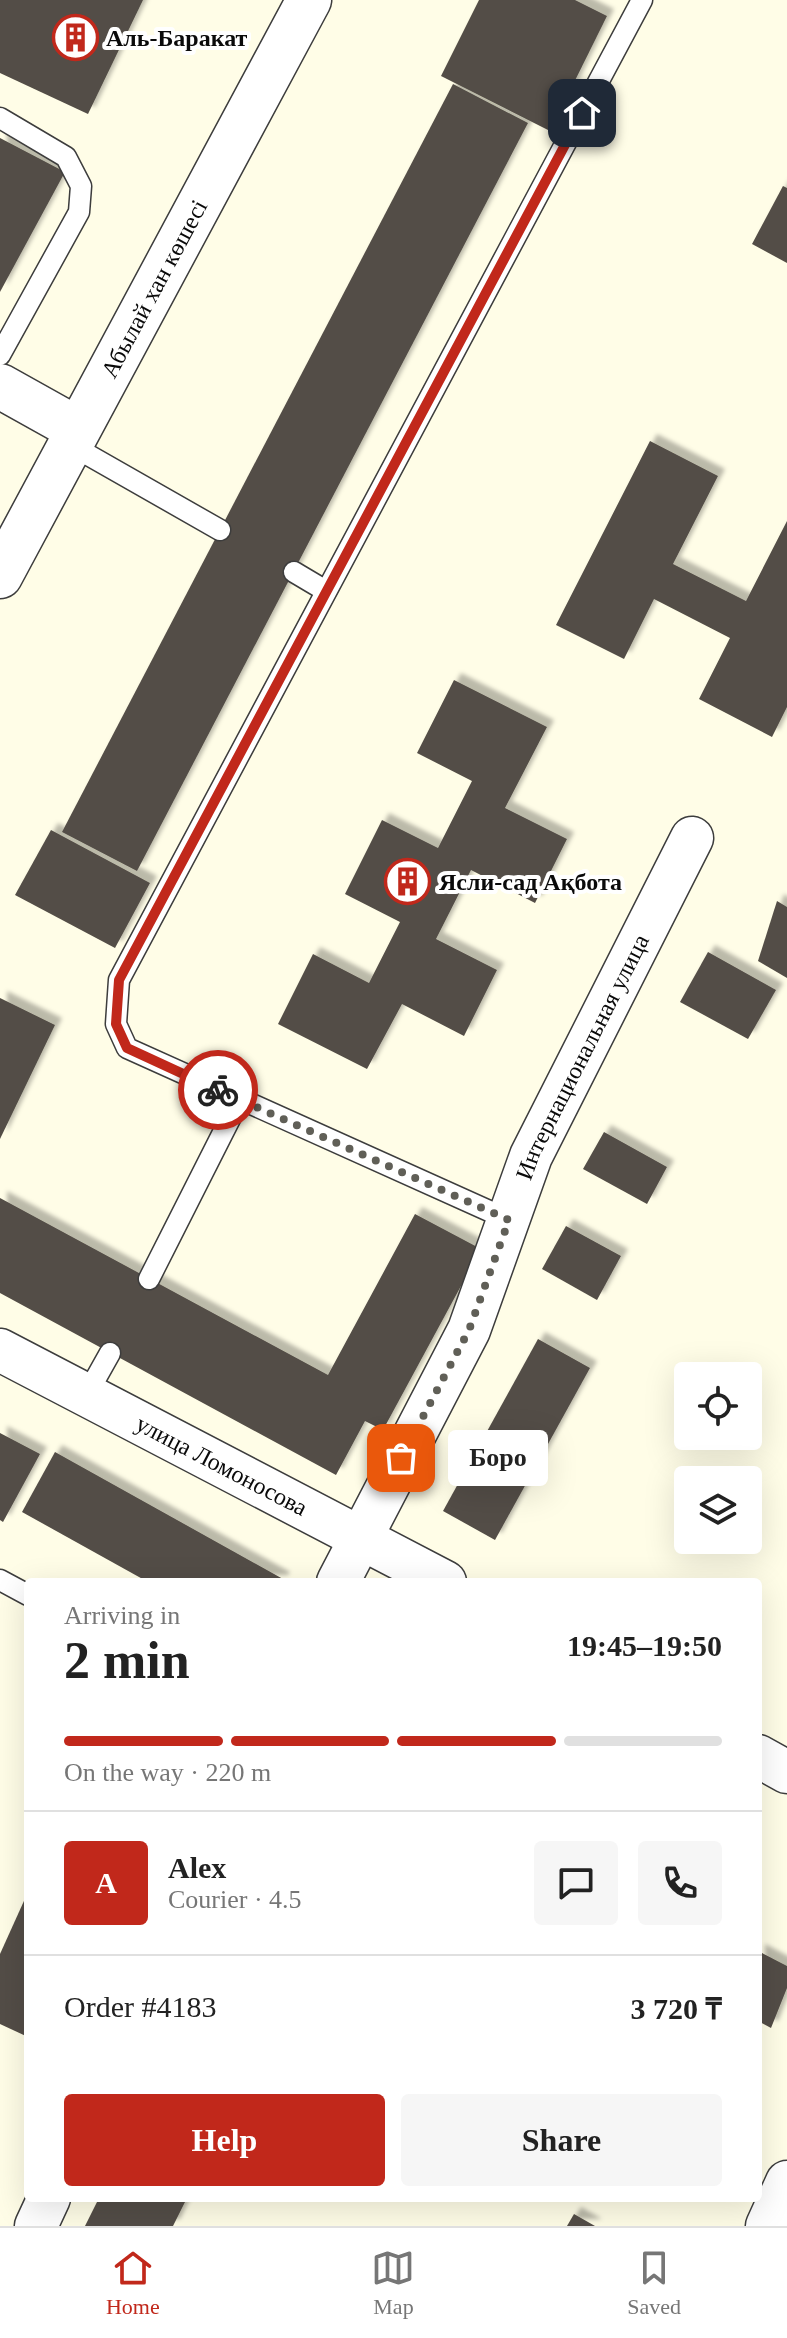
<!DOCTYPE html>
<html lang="en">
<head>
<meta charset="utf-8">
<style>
  body { margin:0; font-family:"Times New Roman",serif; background:#f6f6f6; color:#222; height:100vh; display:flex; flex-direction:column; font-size:30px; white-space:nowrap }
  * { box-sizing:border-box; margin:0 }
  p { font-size:26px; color:#767676 }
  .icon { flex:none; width:44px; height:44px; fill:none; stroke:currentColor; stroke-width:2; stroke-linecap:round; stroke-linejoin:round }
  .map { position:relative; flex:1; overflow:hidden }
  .side { position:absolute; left:24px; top:1578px; width:738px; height:624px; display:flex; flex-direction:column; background:#fff; border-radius:8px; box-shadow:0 8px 32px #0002 }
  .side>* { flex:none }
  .tools { position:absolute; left:674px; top:1362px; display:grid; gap:16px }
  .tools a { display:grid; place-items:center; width:88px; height:88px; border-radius:8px; background:#fff; box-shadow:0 8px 32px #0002; font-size:40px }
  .pin { position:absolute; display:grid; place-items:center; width:68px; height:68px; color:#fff; margin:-34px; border-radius:16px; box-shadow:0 4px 12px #0006 }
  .courier { position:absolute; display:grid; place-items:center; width:80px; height:80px; margin:-40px; border:6px solid #c1281b; border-radius:50%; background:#fff; color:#222; box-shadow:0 2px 10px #0007 }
  .bubble { position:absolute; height:56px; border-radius:8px; background:#fff; box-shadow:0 8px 32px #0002; font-size:26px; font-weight:700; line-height:56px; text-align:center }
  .head em { font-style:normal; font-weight:700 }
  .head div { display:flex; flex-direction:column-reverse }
  .head { display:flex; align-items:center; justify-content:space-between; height:136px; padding:0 40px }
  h1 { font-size:52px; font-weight:700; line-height:60px }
  .bar { display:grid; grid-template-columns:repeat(4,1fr); gap:12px 8px; align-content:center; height:96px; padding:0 40px }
  .bar i { height:10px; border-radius:6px; background:#e0e0e0 }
  .bar .active { background:#c1281b }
  .bar p { grid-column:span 4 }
  .line { display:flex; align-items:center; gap:20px; padding:0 40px; border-top:2px solid #e0e0e0 }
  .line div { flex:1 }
  .round { display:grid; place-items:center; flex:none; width:84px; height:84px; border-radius:8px; background:#f6f6f6 }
  .button { display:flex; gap:16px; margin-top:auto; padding:16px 40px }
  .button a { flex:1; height:92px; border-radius:8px; background:#c1281b; color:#fff; font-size:32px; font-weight:700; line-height:92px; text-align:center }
  .button a+a { background:#f6f6f6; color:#222 }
  .menu { display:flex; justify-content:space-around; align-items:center; height:112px; border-top:2px solid #e0e0e0; background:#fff; font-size:22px; color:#767676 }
  .menu a { display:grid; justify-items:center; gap:4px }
  .menu .active { color:#c1281b }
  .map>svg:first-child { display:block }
  .building { fill:#534d46; filter:url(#shadow) }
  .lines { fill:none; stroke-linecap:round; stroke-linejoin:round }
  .service-casing { stroke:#3d3d3d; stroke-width:23 }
  .minor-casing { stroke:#3d3d3d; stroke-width:45 }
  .tertiary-casing { stroke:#3d3d3d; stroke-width:47 }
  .service { stroke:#fff; stroke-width:20 }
  .minor { stroke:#fff; stroke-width:42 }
  .tertiary { stroke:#fff; stroke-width:44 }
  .done { stroke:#605f57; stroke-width:8; stroke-dasharray:0 14.4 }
  .route { stroke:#c1281b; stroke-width:10 }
  .labels { text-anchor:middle; stroke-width:8; stroke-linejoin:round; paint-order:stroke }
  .poi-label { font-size:24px; font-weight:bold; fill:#0a0a0a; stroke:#fff; text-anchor:start }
  .street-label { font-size:24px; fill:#0a0a0a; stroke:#fff }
</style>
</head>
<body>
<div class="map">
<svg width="787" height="2226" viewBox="0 0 787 2226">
  <defs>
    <filter id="shadow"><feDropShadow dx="7" dy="-7" stdDeviation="2" flood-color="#0004"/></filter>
  </defs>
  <rect width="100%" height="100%" fill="#fffde7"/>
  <!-- building -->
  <g class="building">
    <polygon points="0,0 143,0 88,114 0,73"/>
    <polygon points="479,0 575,0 607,16 550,131 441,76"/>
    <polygon points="453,84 528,123 137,871 62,832"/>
    <polygon points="0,138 65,172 0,292"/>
    <polygon points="783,186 787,188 787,263 752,244"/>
    <polygon points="650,441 718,476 673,564 746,601 787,521 787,707 772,737 699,699 730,638 654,599 624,659 556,625"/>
    <polygon points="454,680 547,727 505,808 567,839 535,903 471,870 436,939 497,970 464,1036 402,1004 367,1069 278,1024 313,954 369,983 400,922 345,894 382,820 438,848 472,781 417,753"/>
    <polygon points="51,830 150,883 115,948 15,895"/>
    <polygon points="777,901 787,907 787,978 758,961"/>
    <polygon points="708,952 776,990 748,1039 680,1002"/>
    <polygon points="0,998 55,1025 0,1139"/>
    <polygon points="604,1132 667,1167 647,1204 583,1169"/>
    <polygon points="0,1198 328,1375 415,1214 481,1249 383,1430 365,1421 336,1475 0,1293"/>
    <polygon points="566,1226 621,1256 597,1300 542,1269"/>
    <polygon points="538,1339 590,1368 495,1540 443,1511"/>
    <polygon points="0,1433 40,1454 3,1522 0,1520"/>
    <polygon points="55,1452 283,1579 281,1582 148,1582 22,1512"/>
    <polygon points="28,1892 28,2037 0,2024 0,1954"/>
    <polygon points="758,1951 787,1966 787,1988 771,2028 758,2021"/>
    <polygon points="99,2198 187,2198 173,2226 85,2226"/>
    <polygon points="574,2214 595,2226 567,2226"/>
  </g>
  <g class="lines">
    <defs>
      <g id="service">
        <polyline points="0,118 66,157 81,186 79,212 0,355"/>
        <polyline points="69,444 220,530"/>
        <polyline points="294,572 326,591"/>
        <polyline points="509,1220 127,1048 116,1024 119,980 642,0"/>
        <polyline points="149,1279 240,1099"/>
        <polyline points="87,1394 110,1353"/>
        <polyline points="0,1580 28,1595"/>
      </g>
      <g id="minor">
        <path id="s1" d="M 0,1350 L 445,1582"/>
        <path id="s2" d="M 338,1582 L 469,1330 L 531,1156 L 692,838"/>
        <polyline points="758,1756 787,1772"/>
        <polyline points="36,2226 49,2198"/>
        <polyline points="767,2226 787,2182"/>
      </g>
      <g id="tertiary">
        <polyline points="0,386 77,429"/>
        <path id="s3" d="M 0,576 L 309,0"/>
      </g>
    </defs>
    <!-- service casing -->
    <use href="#service" class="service-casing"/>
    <!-- minor casing -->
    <use href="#minor" class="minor-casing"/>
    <!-- tertiary casing -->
    <use href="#tertiary" class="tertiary-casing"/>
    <!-- service -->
    <use href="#service" class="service"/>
    <!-- minor -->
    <use href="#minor" class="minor"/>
    <!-- tertiary -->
    <use href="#tertiary" class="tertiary"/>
  </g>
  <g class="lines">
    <!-- done -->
    <polyline class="done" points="218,1090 509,1220 469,1330 401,1458"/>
    <!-- route -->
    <polyline class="route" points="218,1090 127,1048 116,1024 119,980 582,113"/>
  </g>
  <!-- icons -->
  <defs>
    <symbol id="building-ring" viewBox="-11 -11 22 22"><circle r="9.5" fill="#fff" stroke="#c1281b" stroke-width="1.5"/><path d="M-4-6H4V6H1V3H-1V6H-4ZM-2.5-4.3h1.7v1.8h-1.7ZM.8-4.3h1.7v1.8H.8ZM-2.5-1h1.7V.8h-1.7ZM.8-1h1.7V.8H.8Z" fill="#c1281b"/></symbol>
  </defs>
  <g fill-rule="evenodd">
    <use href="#building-ring" x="50" y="12" width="51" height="51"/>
    <use href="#building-ring" x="382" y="856" width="51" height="51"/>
  </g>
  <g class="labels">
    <!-- poi labels -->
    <g class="poi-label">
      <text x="106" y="46">Аль-Баракат</text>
      <text x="439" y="890">Ясли-сад Ақбота</text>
    </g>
    <!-- street labels -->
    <g class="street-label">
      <text dy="8" stroke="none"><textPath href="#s3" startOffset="326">Абылай хан көшесі</textPath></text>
      <text dy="8" stroke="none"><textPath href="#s2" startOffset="580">Интернациональная улица</textPath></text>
      <text dy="8" stroke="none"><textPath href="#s1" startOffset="250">улица Ломоносова</textPath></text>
    </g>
  </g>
</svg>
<div class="tools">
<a><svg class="icon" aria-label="locate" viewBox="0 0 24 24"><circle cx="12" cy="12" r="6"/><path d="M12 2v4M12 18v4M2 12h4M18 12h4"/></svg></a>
<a><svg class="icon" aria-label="layers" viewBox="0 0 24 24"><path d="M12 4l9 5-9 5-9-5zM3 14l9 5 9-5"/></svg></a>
</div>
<div class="pin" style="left:401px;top:1458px;background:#ea580c"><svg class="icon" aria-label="bag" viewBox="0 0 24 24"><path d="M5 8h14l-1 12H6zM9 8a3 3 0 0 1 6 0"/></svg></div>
<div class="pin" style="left:582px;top:113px;background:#1f2937"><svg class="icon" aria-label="home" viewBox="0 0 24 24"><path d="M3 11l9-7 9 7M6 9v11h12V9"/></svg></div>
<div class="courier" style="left:218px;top:1090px"><svg class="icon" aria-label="bike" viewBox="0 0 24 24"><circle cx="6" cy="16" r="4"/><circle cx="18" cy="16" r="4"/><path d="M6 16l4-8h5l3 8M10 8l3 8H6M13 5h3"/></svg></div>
<div class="bubble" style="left:448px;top:1430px;width:100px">Боро</div>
<section class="side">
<div class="head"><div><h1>2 min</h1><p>Arriving in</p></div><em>19:45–19:50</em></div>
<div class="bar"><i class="active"></i><i class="active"></i><i class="active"></i><i></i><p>On the way · 220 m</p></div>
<div class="line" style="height:144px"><b class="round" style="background:#c1281b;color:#fff">A</b><div><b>Alex</b><p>Courier · 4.5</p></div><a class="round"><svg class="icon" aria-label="chat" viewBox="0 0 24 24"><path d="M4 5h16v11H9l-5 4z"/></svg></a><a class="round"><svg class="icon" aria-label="phone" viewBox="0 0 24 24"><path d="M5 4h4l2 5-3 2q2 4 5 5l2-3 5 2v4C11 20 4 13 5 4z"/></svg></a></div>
<div class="line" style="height:104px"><div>Order #4183</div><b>3 720 ₸</b></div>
<div class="button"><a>Help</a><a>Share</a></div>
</section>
</div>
<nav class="menu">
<a class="active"><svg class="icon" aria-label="home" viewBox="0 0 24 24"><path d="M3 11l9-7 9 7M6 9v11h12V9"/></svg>Home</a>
<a><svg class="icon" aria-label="map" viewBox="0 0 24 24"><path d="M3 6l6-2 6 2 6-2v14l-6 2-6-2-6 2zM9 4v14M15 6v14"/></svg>Map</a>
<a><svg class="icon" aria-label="saved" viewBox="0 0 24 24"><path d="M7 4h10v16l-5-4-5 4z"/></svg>Saved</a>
</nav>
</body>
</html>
